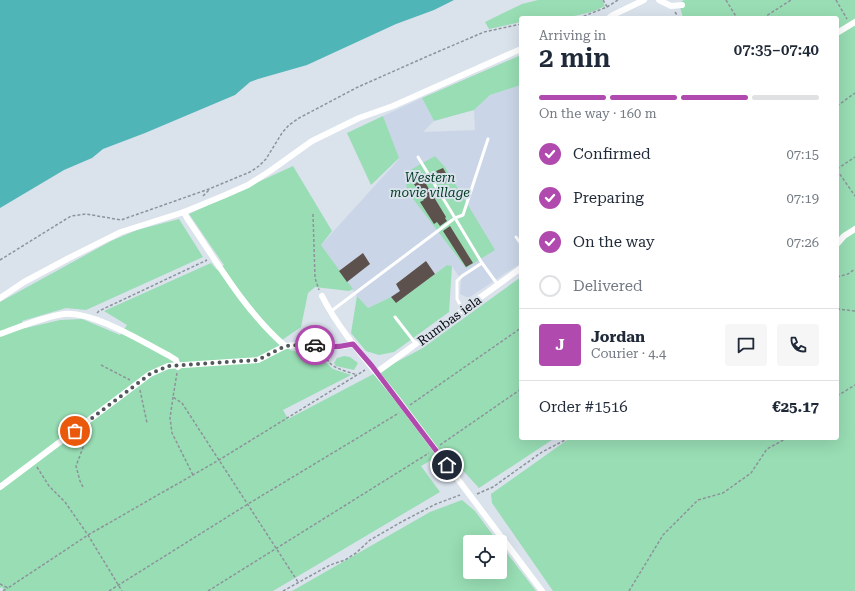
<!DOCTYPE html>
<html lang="en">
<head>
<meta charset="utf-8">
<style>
  body { margin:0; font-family:"Roboto Serif",serif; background:#f6f6f7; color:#1f2937; height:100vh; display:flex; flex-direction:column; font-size:15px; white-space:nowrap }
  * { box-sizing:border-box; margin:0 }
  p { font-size:13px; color:#747a83 }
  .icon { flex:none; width:22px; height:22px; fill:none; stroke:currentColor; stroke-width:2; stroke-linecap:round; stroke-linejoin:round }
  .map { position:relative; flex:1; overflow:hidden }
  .panel { position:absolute; left:519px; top:16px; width:320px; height:424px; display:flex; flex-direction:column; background:#fff; border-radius:4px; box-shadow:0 4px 16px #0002 }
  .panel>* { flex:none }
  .tools { position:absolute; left:463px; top:535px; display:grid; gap:8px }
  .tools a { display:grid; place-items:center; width:44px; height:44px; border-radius:4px; background:#fff; box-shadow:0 4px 16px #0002; font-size:20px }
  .pin { position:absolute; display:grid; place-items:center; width:34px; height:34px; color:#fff; margin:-17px; border:2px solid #fff; border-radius:50%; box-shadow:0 1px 4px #0007 }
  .courier { position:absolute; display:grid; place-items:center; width:40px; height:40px; margin:-20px; border:3px solid #b14aae; border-radius:50%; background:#fff; color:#222; box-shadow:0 1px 5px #0007 }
  .overview em { font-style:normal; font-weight:600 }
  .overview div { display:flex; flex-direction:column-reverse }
  .overview { display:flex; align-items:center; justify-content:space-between; height:68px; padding:0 20px }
  h1 { font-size:26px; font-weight:600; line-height:30px }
  .bar { display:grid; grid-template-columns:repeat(4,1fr); gap:6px 4px; align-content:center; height:48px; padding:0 20px }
  .bar i { height:5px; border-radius:3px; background:#e0e1e3 }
  .bar .selected { background:#b14aae }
  .bar p { grid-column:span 4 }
  .line { display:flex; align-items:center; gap:10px; padding:0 20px; border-top:1px solid #e0e1e3 }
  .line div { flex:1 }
  .round { display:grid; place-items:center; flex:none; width:42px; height:42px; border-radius:4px; background:#f6f6f7 }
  ol { padding:0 20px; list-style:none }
  li { display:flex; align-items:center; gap:12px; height:44px }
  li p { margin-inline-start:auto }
  li .icon { padding:4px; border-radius:50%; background:#b14aae; color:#fff; stroke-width:4 }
  li:last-child { color:#747a83 }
  li i { width:22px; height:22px; border:2px solid #e0e1e3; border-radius:50% }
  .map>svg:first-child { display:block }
  .built { fill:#cad6e7 }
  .green { fill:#98ddb4 }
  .water { fill:#4fb5b7 }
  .building { fill:#5c514c }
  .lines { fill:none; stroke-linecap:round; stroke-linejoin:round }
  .path { stroke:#8d939a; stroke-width:1.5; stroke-dasharray:3 2; stroke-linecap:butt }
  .service { stroke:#fff; stroke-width:3 }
  .minor { stroke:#fff; stroke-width:6 }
  .done { stroke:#52575c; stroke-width:4; stroke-dasharray:0 7.2 }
  .route { stroke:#b14aae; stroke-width:5 }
  .labels { text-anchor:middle; stroke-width:4; stroke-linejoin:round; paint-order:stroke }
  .park-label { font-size:13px; font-style:italic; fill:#003b21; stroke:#dae2ec }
  .street-label { font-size:13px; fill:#090c0f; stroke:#dae2ec }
</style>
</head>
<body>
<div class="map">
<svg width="855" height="591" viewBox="0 0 855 591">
  <rect width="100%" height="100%" fill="#dae2ec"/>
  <!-- built -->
  <polygon class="built" points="521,85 521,263 470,297 466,297 460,294 461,281 460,278 452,266 447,265 396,303 391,297 368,308 357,296 321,245 399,159 383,116 422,98 434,121 423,132 475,130 474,110 490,95"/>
  <!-- green -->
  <g class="green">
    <path d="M 538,0 L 602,0 L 605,6 C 579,20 549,18 521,18 L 521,22 L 489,29 L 485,22 L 522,4 Z"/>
    <polygon points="684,0 855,0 855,591 553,591 492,503 491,494 570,438 837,438 837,18 683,18 679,3"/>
    <polygon points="521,55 521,85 490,95 474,110 434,121 422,98"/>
    <polygon points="383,116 399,158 371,185 347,133"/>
    <polygon points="435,156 445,167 495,250 466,268 407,191 405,173"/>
    <polygon points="293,166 332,231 321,245 353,289 349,291 315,287 308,293 301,327 282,340 290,350 320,357 333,369 351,375 283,410 288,419 421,349 521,277 521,438 555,438 479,488 446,452 421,466 440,492 273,591 4,591 2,587 0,588 0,302 111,241 137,230 179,219 203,257 86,310 66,308 22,321 26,328 60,320 82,319 120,335 127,325 104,311 211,263 217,270 224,265 189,214"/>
    <polygon points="447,265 452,266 449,312 394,352 379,355 366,351 351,333 357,296 368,308 391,297 396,303"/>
    <polygon points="344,356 350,357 358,363 354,370 336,366 334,363 337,358"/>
    <polygon points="462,500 475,511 498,542 470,542 470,572 500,572 500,544 536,591 292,591 430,512"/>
  </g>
  <!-- water -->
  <polygon class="water" points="0,0 454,0 434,10 396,24 307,65 258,79 250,82 235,95 145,133 103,149 92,158 64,170 0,208"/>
  <!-- building -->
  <g class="building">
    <polygon points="443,168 450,180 444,184 436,171"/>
    <polygon points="423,179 446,217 445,218 447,221 440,226 437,222 434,224 420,202 424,200 414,184"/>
    <polygon points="450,226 473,263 466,267 443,231"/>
    <polygon points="363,253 370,264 347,282 339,271"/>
    <polygon points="426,261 435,274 396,303 391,297 400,291 396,284"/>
  </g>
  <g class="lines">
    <!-- path -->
    <g class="path">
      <polyline points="603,0 608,8"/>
      <polyline points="726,0 737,18"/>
      <polyline points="836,0 847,19"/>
      <polyline points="675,12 679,18"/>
      <polyline points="579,18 607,7 618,0"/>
      <polyline points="763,18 791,0"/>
      <polyline points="837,106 855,93"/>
      <polyline points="837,169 855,157"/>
      <polyline points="837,170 855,196"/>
      <polyline points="203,196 209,190"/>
      <polyline points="313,214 315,278 319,290"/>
      <polyline points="0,260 71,216 86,214 121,220 209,189 250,172 259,166 266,159 282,133 289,125 299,118 358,87 428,56 484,32 521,24"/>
      <polyline points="837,277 848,274 855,269"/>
      <polyline points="837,309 855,311"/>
      <polyline points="97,313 99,311 207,260"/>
      <path d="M 326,354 C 326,368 347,371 357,375"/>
      <polyline points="101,365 130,380"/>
      <polyline points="177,373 173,397 182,403 298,582"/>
      <polyline points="140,390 147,423"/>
      <polyline points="837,396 855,385"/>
      <polyline points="173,397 170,418 172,433 193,475"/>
      <polyline points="410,405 521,328"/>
      <polyline points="440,445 521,389"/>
      <polyline points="37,467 49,486 65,502 88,535 122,591"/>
      <polyline points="83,487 80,481 76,466 90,429"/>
      <polyline points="477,494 493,487 542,452 569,438"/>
      <polyline points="0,584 8,588 88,535 219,460 365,370"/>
      <polyline points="3,591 8,588"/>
      <polyline points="109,591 248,504 399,413"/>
      <polyline points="208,591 429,453"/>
      <polyline points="283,591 330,565 345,560 356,553 370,540 405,520 436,504 460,495"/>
      <polyline points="629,591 663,535 698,500 723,493 751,473 767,449 787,438"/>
    </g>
    <!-- service -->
    <g class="service">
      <polyline points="418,157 455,218 463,215 488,139"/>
      <polyline points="516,237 521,244"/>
      <polyline points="463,310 457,299 457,281 462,276 482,263"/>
      <polyline points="330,312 455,218 482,263 498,285"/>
      <polyline points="395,317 416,344"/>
    </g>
    <!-- minor -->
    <g class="minor">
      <polyline points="659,0 671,6 682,5"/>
      <polyline points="609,18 613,15 644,0"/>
      <polyline points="837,33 855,22"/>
      <path d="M 184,212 L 187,218 C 217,262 244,310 285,346"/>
      <polyline points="837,244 844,236 855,229"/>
      <path d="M 322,296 C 343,338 378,372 405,409 C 451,470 496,530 542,591"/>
      <polyline points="0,298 24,282 69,258 121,232 184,212 223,196 248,185 270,171 312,141 359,118 393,106 521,49"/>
      <path d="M 0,334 C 20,327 42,317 64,314 C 91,310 143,342 168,355 L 176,360 L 178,367"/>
      <polyline points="377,372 521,268"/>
      <polyline points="0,487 150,374 168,366 258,360 285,346 310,344 327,347 343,346 353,344"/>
    </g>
  </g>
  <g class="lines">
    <!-- done -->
    <polyline class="done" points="75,431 150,374 168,366 258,360 285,346 310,344 315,345"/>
    <!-- route -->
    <path class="route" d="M 315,345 C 328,348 340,347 353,344 L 372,366 L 447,465"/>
  </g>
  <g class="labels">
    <!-- park labels -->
    <g class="park-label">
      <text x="430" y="182">Western<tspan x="430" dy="15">movie village</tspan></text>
    </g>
    <!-- street labels -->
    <g class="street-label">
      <text transform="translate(449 320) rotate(-36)" y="5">Rumbas iela</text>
    </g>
  </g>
</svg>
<div class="tools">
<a><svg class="icon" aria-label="locate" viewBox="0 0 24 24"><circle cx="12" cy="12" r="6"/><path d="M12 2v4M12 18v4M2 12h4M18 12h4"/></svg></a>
</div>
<div class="pin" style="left:75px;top:431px;background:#ea580c"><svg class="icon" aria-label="bag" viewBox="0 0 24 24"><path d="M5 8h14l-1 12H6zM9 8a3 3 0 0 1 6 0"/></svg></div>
<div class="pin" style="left:447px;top:465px;background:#1f2937"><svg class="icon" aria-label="home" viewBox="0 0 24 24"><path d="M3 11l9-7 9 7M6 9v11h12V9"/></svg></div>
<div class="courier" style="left:315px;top:345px"><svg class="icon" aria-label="car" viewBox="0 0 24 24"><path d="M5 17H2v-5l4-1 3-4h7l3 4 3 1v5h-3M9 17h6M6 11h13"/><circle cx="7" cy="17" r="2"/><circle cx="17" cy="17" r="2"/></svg></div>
<section class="panel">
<div class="overview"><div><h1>2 min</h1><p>Arriving in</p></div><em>07:35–07:40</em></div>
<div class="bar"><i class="selected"></i><i class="selected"></i><i class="selected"></i><i></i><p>On the way · 160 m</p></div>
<ol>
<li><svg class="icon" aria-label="check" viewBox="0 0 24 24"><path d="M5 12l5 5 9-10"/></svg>Confirmed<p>07:15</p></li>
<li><svg class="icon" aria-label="check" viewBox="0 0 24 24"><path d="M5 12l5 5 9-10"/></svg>Preparing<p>07:19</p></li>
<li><svg class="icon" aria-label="check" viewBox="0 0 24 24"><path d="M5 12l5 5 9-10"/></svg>On the way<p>07:26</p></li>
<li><i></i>Delivered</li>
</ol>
<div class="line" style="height:72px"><b class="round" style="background:#b14aae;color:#fff">J</b><div><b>Jordan</b><p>Courier · 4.4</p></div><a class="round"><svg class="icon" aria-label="chat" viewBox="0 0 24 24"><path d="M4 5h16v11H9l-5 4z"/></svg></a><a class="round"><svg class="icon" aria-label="phone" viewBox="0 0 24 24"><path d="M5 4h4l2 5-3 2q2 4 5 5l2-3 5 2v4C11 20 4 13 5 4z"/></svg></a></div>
<div class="line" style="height:52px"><div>Order #1516</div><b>€25.17</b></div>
</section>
</div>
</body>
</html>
